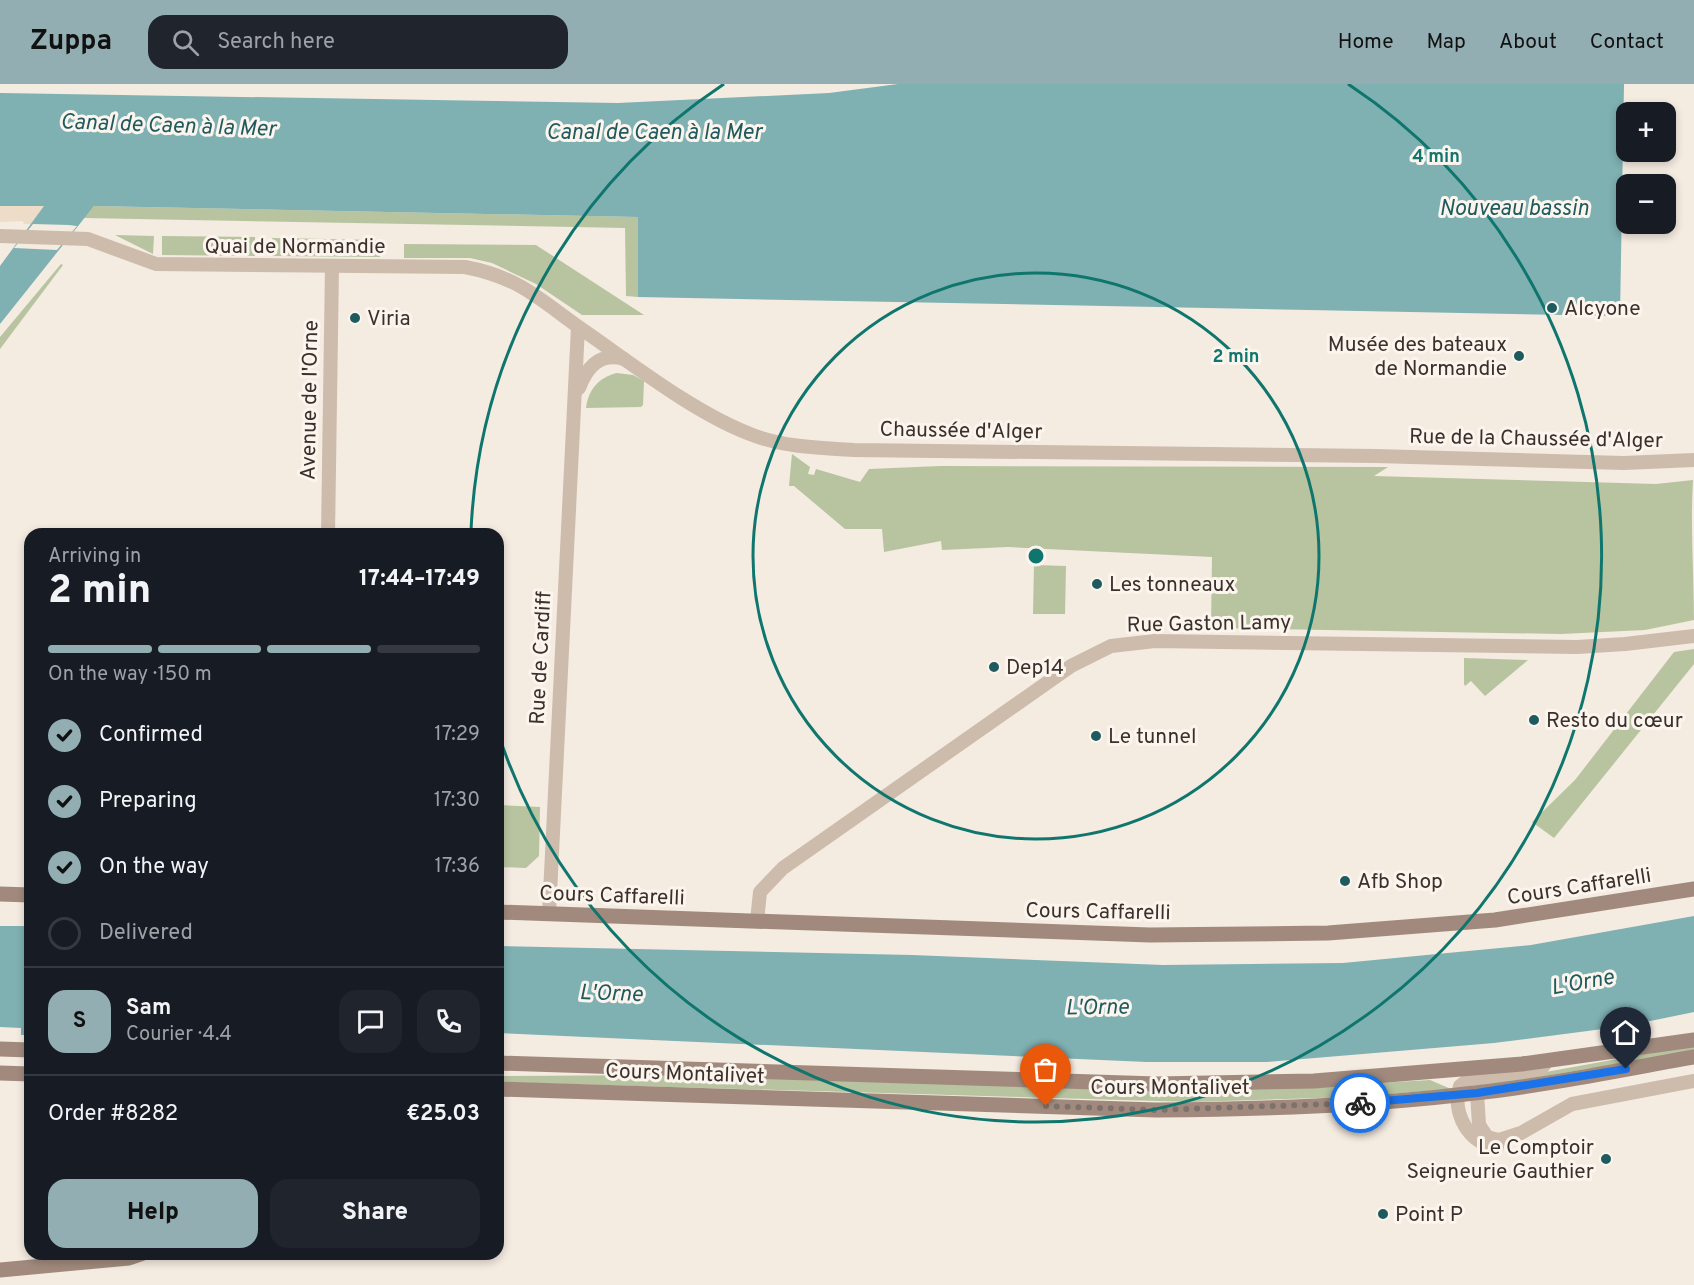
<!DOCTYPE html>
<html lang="en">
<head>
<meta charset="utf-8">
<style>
  body { margin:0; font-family:Overpass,sans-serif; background:#20242c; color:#f1f3f6; height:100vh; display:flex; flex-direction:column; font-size:22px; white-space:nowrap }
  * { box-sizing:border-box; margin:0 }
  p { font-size:20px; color:#9ea1a6 }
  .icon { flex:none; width:33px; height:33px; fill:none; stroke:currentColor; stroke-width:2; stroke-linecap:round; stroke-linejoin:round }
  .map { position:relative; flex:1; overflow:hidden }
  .drawer { position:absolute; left:24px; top:444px; width:480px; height:732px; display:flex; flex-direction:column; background:#171b24; border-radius:18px; box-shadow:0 3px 9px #0003 }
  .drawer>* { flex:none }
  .fabs { position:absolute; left:1616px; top:18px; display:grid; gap:12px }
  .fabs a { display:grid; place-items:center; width:60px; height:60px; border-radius:12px; background:#171b24; box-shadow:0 3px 9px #0003; font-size:30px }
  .pin { position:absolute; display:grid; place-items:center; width:51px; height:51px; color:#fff; margin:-62px -26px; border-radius:50% 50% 50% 0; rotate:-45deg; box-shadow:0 0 6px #0007 }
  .pin .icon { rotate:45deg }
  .courier { position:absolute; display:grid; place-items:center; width:60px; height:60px; margin:-30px; border:4px solid #1a73e8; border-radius:50%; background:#fff; color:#222; box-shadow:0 2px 8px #0007 }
  .head em { font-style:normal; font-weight:800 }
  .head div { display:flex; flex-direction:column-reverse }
  .head { display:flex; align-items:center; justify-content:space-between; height:102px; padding:0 24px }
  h1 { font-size:39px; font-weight:800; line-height:45px }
  .bar { display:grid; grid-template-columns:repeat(4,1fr); gap:9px 6px; align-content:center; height:72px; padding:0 24px }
  .bar i { height:8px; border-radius:4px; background:#363941 }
  .bar .selected { background:#92aeb2 }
  .bar p { grid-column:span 4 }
  .line { display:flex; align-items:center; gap:15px; padding:0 24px; border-top:2px solid #363941 }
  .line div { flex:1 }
  .round { display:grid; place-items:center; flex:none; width:63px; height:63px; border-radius:18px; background:#20242c }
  ol { padding:0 24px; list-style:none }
  li { display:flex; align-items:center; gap:18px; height:66px }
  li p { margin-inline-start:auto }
  li .icon { padding:6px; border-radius:50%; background:#92aeb2; color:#111; stroke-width:4 }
  li:last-child { color:#9ea1a6 }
  li i { width:33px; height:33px; border:3px solid #363941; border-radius:50% }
  .action { display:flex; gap:12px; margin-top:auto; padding:12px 24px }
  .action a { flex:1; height:69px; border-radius:18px; background:#92aeb2; color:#111; font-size:24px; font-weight:800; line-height:69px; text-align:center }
  .action a+a { background:#20242c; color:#f1f3f6 }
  header { display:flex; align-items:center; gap:36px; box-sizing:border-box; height:84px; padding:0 30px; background:#92aeb2; color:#111 }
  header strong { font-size:28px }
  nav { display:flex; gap:33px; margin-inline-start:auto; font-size:21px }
  .search { width:420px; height:54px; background:#20242c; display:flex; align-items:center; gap:15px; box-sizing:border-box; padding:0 21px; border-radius:18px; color:#9ea1a6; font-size:22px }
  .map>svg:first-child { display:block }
  .green { fill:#b8c4a0 }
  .plaza { fill:#ecdcc8 }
  .water { fill:#7fb0b2 }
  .pier { fill:#f4ebe1 }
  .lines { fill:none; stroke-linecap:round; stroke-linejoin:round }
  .street { stroke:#cdbbac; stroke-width:14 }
  .secondary { stroke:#a18a7d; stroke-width:15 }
  .done { stroke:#7c716b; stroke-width:6; stroke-dasharray:0 10.8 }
  .route { stroke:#1a73e8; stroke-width:8 }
  .ring { fill:none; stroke:#0f766e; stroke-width:3 }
  .poi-dot { fill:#1f5a5e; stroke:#fbf5ee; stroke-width:2 }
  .labels { text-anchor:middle; stroke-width:6; stroke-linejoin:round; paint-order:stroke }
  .street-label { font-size:21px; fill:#3b302b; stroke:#fbf5ee }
  .poi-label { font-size:21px; fill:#3b302b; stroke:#fbf5ee; text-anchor:start }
  .water-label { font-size:22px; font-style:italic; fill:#1f5a5e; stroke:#fbf5ee }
  .centre { fill:#0f766e; stroke:#fbf5ee; stroke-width:3 }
  .ring-label { font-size:18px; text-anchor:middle; font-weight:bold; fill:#0f766e; stroke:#fbf5ee; stroke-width:6; stroke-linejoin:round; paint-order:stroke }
</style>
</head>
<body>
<header>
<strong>Zuppa</strong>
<div class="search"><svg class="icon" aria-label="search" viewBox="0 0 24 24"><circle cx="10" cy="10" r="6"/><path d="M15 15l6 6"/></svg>Search here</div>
<nav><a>Home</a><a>Map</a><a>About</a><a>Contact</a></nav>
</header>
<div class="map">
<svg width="1694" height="1201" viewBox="0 0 1694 1201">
  <rect width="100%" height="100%" fill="#f4ebe1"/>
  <!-- green -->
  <g class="green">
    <polygon points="94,122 639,133 638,213 626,212 625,144 84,134"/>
    <polygon points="115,151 154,152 153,170"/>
    <polygon points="162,152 255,153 255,172 162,171"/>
    <polygon points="272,154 380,156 380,173 272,172"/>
    <polygon points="404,160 536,161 644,231 582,231 536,200 492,179 470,174 404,174"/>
    <polygon points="61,180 63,181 0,265 0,253"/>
    <path d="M 617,289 L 633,291 L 644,297 L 643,321 L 641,323 L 586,324 C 588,306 599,293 617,289 Z"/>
    <path d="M 792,370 L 810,383 L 808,390 L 814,391 L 816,385 L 860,398 L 869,385 L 940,382 L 1388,383 L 1374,392 L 1656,400 L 1693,396 C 1690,443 1694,489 1694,536 L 1645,546 L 1561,550 L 1211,544 L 1212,473 L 1008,463 L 942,466 L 941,457 L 884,468 L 882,445 L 845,445 L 794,402 L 789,402 Z"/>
    <polygon points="1034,481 1066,482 1065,530 1033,530"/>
    <polygon points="1694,565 1694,580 1554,754 1532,738 1575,696 1674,568"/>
    <polygon points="1464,574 1528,576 1485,612 1471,597 1465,602 1464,600"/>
    <polygon points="498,721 540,723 539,772 526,784 498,783"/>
    <polygon points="1694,961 1694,967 1491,1001 1475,1001"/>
    <polygon points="655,991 1310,1003 1430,996 1451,1005 1351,1013 1193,1018 498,998 498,992"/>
  </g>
  <!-- plaza -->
  <polygon class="plaza" points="0,122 45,122 33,140 24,140 23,137 0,138"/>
  <!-- water -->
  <g class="water">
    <polygon points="898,0 1624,0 1620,232 638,213 638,133 94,122 0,240 0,182 44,122 0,122 0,9 618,19 829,9"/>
    <polygon points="1694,832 1694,928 1626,942 1494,959 1267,978 1147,978 498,949 498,862 912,871 1163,881 1343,879 1531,861"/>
    <polygon points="0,842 30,842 30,951 21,951 21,944 0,943"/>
  </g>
  <!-- pier -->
  <polygon class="pier" points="33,140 69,141 77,142 57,166 14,164"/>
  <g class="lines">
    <!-- street -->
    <g class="street">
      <path d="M 0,152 L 88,155 L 156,180 L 465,183 C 518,193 538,214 580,244 C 631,279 693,328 750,350 C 782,363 820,364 854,366 L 1376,372 L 1624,379 L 1694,376"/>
      <path d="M 579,304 C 587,283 600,268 624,275"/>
      <polyline points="328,450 332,182"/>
      <polyline points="549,830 578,243"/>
      <polyline points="757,837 760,808 783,784 1071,582 1111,562 1155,557 1577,563 1625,560 1694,552"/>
      <polyline points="1477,1009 1479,1041 1487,1053 1499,1056 1521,1049 1572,1020 1694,997"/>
      <path d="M 1497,1063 C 1469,1061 1451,1028 1460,1002 L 1469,995 L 1541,985 L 1545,980"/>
    </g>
    <!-- secondary -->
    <g class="secondary">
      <polyline points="0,810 30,811"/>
      <polyline points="498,828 1150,851 1328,849 1495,836 1694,805"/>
      <polyline points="0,965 30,966"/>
      <polyline points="498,979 1157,1000 1314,997 1522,980 1694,956"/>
      <polyline points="0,989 30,990"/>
      <path d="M 498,1005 L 1156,1026 C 1262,1025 1369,1022 1474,1009 C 1548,1001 1621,986 1694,973"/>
      <polyline points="0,1186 129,1174 141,1170"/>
    </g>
  </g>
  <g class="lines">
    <!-- done -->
    <polyline class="done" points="1046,1022 1156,1026 1360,1019"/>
    <!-- route -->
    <polyline class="route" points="1360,1019 1477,1009 1626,985"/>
  </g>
  <!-- distance rings -->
  <g class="ring">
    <circle cx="1036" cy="472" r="283"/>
    <path d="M471 447A566 566 0 0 1 724 0M1348 0A566 566 0 1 1 499 652"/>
  </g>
  <!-- markers -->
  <g class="poi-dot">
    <circle cx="1552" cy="224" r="6"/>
    <circle cx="355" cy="234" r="6"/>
    <circle cx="1519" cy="272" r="6"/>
    <circle cx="1097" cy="500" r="6"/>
    <circle cx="994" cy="583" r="6"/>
    <circle cx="1534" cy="636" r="6"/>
    <circle cx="1096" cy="652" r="6"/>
    <circle cx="1345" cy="797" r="6"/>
    <circle cx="1606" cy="1075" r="6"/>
    <circle cx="1383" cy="1130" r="6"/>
  </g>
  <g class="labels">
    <!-- street labels -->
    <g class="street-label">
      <text x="295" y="169">Quai de Normandie</text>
      <text transform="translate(309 316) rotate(-89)" y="7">Avenue de l'Orne</text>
      <text transform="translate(961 346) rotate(1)" y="7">Chaussée d'Alger</text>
      <text transform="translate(1536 354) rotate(1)" y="7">Rue de la Chaussée d'Alger</text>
      <text transform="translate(1209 539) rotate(-1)" y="7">Rue Gaston Lamy</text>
      <text transform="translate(540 574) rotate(-87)" y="7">Rue de Cardiff</text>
      <text transform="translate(1579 802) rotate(-9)" y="7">Cours Caffarelli</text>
      <text transform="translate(612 811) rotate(2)" y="7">Cours Caffarelli</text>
      <text transform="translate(1098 827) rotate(1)" y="7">Cours Caffarelli</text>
      <text transform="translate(685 989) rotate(2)" y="7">Cours Montalivet</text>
      <text x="1170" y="1010">Cours Montalivet</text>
    </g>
    <!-- poi labels -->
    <g class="poi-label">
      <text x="1564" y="231">Alcyone</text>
      <text x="367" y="241">Viria</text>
      <text x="1507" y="267" text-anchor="end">Musée des bateaux<tspan x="1507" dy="24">de Normandie</tspan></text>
      <text x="1109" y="507">Les tonneaux</text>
      <text x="1006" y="590">Dep14</text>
      <text x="1546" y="643">Resto du cœur</text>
      <text x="1108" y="659">Le tunnel</text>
      <text x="1357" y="804">Afb Shop</text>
      <text x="1594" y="1070" text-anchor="end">Le Comptoir<tspan x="1594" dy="24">Seigneurie Gauthier</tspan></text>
      <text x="1395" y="1137">Point P</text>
    </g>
    <!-- water labels -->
    <g class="water-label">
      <text transform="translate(168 40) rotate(2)" y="8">Canal de Caen à la Mer</text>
      <text x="654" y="55">Canal de Caen à la Mer</text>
      <text x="1514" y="131">Nouveau bassin</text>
      <text transform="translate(1582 897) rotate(-10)" y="8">L'Orne</text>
      <text transform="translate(611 908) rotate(2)" y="8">L'Orne</text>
      <text transform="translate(1097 922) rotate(-1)" y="8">L'Orne</text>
    </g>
  </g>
  <circle cx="1036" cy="472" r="9" class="centre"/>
  <g class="ring-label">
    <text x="1436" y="78">4 min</text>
    <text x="1236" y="278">2 min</text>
  </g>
</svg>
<div class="fabs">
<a>+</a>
<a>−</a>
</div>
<div class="pin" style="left:1046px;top:1022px;background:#ea580c"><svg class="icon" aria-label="bag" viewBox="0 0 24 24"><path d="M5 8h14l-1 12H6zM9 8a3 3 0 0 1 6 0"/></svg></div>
<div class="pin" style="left:1626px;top:985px;background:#1f2937"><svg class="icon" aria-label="home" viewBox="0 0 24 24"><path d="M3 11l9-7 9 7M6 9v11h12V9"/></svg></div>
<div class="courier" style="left:1360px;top:1019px"><svg class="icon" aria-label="bike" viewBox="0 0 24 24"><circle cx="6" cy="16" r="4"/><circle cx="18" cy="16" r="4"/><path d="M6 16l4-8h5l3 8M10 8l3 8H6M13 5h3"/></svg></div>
<section class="drawer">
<div class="head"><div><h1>2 min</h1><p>Arriving in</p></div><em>17:44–17:49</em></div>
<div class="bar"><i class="selected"></i><i class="selected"></i><i class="selected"></i><i></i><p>On the way · 150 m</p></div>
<ol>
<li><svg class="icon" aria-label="check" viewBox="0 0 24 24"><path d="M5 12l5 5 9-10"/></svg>Confirmed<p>17:29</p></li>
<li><svg class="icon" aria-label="check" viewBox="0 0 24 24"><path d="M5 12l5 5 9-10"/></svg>Preparing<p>17:30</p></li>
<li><svg class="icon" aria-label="check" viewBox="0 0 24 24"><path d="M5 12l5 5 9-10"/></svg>On the way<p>17:36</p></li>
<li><i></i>Delivered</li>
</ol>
<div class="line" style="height:108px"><b class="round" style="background:#92aeb2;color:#111">S</b><div><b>Sam</b><p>Courier · 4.4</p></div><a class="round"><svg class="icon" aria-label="chat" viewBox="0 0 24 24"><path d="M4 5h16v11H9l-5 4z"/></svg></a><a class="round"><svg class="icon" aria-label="phone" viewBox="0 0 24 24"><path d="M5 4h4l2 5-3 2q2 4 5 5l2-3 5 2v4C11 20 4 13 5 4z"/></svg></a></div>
<div class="line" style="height:78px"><div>Order #8282</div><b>€25.03</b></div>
<div class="action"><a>Help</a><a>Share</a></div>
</section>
</div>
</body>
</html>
